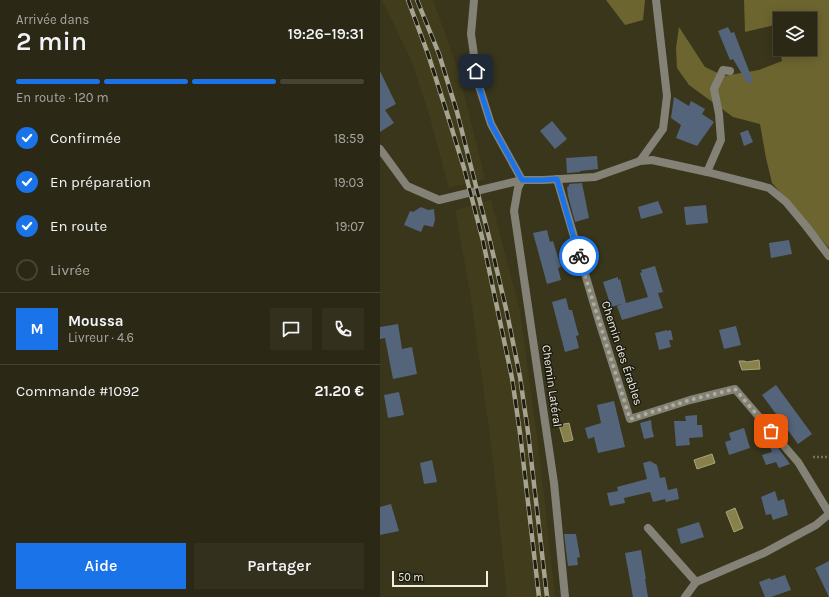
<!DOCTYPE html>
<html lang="fr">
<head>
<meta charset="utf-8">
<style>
  body { margin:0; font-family:Karla,sans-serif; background:#33301e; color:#f1f3f6; height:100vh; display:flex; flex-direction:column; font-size:15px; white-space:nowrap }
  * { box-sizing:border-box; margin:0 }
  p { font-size:13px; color:#a6a6a0 }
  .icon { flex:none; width:22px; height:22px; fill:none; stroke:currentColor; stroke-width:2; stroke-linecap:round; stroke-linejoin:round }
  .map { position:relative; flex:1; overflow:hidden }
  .side { display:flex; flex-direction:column; background:#2b2815; width:380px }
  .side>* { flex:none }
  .buttons { position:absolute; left:393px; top:12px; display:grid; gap:8px }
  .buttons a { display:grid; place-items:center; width:44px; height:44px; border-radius:0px; background:#2b2815; box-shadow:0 2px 10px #0003,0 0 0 1px #474434; font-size:20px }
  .scale { position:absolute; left:12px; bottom:10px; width:96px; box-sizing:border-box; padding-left:4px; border:2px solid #f0eedf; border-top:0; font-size:11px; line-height:14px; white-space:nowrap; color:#f0eedf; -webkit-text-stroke:3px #1e1d12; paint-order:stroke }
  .pin { position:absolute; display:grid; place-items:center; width:34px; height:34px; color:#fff; margin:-17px; border-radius:8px; box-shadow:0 2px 6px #0006 }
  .courier { position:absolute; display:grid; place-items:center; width:40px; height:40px; margin:-20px; border:3px solid #1a73e8; border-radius:50%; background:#fff; color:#222; box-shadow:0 1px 5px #0007 }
  .summary em { font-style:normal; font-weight:600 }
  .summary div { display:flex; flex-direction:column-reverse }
  .summary { display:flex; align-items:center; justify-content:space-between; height:68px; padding:0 16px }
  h1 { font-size:26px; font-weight:600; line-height:30px }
  .bar { display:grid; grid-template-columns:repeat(4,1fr); gap:6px 4px; align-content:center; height:48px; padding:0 16px }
  .bar i { height:5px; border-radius:3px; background:#474434 }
  .bar .current { background:#1a73e8 }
  .bar p { grid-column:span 4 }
  .line { display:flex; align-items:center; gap:10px; padding:0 16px; border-top:1px solid #474434 }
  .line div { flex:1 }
  .round { display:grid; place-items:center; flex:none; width:42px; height:42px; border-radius:0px; background:#33301e }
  ol { padding:0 16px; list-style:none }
  li { display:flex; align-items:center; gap:12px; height:44px }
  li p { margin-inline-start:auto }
  li .icon { padding:4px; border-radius:50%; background:#1a73e8; color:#fff; stroke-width:4 }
  li:last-child { color:#a6a6a0 }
  li i { width:22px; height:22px; border:2px solid #474434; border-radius:50% }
  .primary-button { display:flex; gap:8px; margin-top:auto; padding:8px 16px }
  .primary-button a { flex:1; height:46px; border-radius:0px; background:#1a73e8; color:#fff; font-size:16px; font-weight:600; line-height:46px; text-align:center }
  .primary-button a+a { background:#33301e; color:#f1f3f6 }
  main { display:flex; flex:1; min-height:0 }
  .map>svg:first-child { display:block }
  .built { fill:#413c1b }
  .forest { fill:#6d652f; fill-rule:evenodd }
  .water { fill:#89814b; stroke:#a8a277 }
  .building { fill:#54647a }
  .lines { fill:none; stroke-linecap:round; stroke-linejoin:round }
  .path { stroke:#75725c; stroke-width:2.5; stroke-dasharray:2 2; stroke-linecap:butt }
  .minor { stroke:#848276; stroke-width:8 }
  .tertiary { stroke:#848276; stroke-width:8 }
  .rail-casing { stroke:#a6a390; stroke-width:4.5 }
  .rail { stroke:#1e1d12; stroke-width:3; stroke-dasharray:9; stroke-linecap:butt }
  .done { stroke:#b0ae9b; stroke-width:4; stroke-dasharray:0 7.2 }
  .route { stroke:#1a73e8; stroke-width:5 }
  .labels { text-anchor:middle; stroke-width:3; stroke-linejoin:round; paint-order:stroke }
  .street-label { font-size:12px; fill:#f0eedf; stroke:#1e1d12 }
</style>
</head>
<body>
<main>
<section class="side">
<div class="summary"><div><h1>2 min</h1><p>Arrivée dans</p></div><em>19:26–19:31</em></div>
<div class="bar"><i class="current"></i><i class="current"></i><i class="current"></i><i></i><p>En route · 120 m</p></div>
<ol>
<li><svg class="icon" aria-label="check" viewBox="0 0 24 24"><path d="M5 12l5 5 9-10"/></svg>Confirmée<p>18:59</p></li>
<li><svg class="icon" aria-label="check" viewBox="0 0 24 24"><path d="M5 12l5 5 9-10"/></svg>En préparation<p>19:03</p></li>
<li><svg class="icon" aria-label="check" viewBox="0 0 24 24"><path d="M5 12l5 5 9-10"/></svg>En route<p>19:07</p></li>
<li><i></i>Livrée</li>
</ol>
<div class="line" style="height:72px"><b class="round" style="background:#1a73e8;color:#fff">M</b><div><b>Moussa</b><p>Livreur · 4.6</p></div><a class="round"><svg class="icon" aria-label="chat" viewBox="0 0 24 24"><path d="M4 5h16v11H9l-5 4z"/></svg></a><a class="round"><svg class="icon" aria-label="phone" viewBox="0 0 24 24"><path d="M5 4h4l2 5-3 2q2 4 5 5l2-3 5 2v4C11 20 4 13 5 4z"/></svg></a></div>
<div class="line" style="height:52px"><div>Commande #1092</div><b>21.20 €</b></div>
<div class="primary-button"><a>Aide</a><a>Partager</a></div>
</section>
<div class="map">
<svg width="449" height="597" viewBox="0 0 449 597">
  <rect width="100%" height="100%" fill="#39361c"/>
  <!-- built -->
  <g class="built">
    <polygon points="2,0 53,0 78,70 105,179 69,188 50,118 32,62"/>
    <polygon points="111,200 140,311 161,467 175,597 127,597 112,451 90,292 75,210"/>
  </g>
  <!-- forest -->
  <g class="forest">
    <polygon points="226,0 265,0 263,20 245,25"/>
    <path d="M 364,0 L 449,0 L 449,248 L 392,183 L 386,158 L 380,124 L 353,117 L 309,85 L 297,68 L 296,48 L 299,27 L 325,67 L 344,76 L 379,70 L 402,61 L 395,25 L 365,32 ZM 400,19 L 430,19 L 430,49 L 400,49 Z"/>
  </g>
  <!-- water -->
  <g class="water">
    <polygon points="379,360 380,369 362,370 359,361 364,361 367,362"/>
    <polygon points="189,423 193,440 184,442 179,425"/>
    <polygon points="332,454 335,463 317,469 314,460"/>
    <polygon points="355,508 363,528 354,532 346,512"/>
  </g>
  <!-- building -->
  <g class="building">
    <polygon points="348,27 351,33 354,32 373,81 368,84 353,59 350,60 338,31"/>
    <polygon points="0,71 16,104 5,110 14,123 0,132"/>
    <polygon points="294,97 309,106 311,101 325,109 322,114 334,122 317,146 296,138 301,125 291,118"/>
    <polygon points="172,121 187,139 175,149 160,131"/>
    <polygon points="368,130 373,142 364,146 360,133"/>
    <polygon points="217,156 218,169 200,171 200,172 187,173 186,158"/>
    <polygon points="202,183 209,218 195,222 188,196 187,187 189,186 189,184"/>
    <polygon points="278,201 283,213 261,219 258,207"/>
    <polygon points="326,205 328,223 306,225 304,207"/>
    <polygon points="41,207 48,210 54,209 55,220 53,227 44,225 41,232 24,225 30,211 33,212"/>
    <polygon points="167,230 170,242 173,241 181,267 178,268 181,280 167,284 153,233"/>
    <polygon points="409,240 412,254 391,258 389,243"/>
    <polygon points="275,266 283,292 278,293 283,308 242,320 237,306 242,304 231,307 223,282 238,277 238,280 240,279 246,303 268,297 260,273 262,272 261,270"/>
    <polygon points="186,298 189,310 192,310 197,329 199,335 196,336 199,348 185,352 172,302"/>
    <polygon points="18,324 22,349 32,347 37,374 13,379 5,338 0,339 0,327"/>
    <polygon points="356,326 361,345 344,349 339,330"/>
    <polygon points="287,330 287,331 291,330 293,340 289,340 291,347 279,350 275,333"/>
    <polygon points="396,385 432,434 418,444 382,395"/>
    <polygon points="19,392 24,415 8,418 4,395"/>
    <polygon points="234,401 245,447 218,453 214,437 208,439 205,428 221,423 217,405"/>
    <polygon points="317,415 317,425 322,425 323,437 309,438 310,445 296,446 294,421 306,421 305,416"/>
    <polygon points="271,420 272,429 274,437 264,439 260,423"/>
    <polygon points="364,428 370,448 349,455 345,442 351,440 349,433"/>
    <polygon points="390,438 393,441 410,464 399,468 396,462 386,465 382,455 392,452 387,439"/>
    <polygon points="52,460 57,482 44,484 40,463"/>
    <polygon points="270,461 277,465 280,478 285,477 288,490 297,488 299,499 286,502 285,499 273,502 270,492 244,498 245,503 230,506 227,493 238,491 237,487 267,479 263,463"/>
    <polygon points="395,491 398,501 404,499 408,515 393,520 391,514 386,515 381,497"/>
    <polygon points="11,504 19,531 0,535 0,507"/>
    <polygon points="319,522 324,537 301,544 297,529"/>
    <polygon points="184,534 196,534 200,557 197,558 198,565 188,566"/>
    <polygon points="261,550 266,579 265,579 268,597 253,597 245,553"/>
    <polygon points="449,561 449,597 435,568"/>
    <polygon points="405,575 411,590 391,597 385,597 379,582 390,578 391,580"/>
  </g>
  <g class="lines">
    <!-- path -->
    <polyline class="path" points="433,457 449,457"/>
    <!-- minor -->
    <g class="minor">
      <polyline points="94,0 91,34 98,83 111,124 142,180 138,188 134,211 174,483 185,597"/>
      <polyline points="260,161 272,160 327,172 389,188 406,202 426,226 449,256"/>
      <polyline points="327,172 341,140 339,114 334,89 343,70 350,71"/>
      <polyline points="177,179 219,321 250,419 310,400 355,389 418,462 449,513"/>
      <polyline points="268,528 316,582"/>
      <polyline points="305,597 316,582 384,553 436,525 449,514"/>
    </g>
    <!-- tertiary -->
    <polyline class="tertiary" points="0,149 27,186 59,200 142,180 163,180 215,177 260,161 283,129 287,96 276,0"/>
    <defs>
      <g id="rail">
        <polyline points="28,0 48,54 66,110 84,168 103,241 132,378 140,433 159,597"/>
        <polyline points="37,0 59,54 77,112 110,241 127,313 140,377 148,432 167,597"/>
      </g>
    </defs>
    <!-- rail casing -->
    <use href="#rail" class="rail-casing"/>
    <!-- rail -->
    <use href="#rail" class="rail"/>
  </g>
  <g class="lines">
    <!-- done -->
    <polyline class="done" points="199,256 219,321 250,419 310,400 355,389 391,431"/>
    <!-- route -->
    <polyline class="route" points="96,71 98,83 111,124 142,180 163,180 177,179 199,256"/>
  </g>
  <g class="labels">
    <!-- street labels -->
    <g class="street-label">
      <text transform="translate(242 353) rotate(72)" y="4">Chemin des Érables</text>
      <text transform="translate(172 386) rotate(82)" y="4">Chemin Latéral</text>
    </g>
  </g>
</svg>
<div class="buttons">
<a><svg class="icon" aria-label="layers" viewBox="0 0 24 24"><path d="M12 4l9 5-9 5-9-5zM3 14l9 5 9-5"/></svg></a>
</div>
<div class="scale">50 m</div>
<div class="pin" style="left:391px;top:431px;background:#ea580c"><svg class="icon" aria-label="bag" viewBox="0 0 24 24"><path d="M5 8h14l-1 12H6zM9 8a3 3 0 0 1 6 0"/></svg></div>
<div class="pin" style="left:96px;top:71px;background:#1f2937"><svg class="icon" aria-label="home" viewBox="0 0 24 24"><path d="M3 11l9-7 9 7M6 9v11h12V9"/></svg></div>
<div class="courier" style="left:199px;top:256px"><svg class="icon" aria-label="bike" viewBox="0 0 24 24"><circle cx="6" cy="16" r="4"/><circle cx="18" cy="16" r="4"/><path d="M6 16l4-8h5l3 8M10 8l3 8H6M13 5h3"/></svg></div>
</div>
</main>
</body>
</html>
